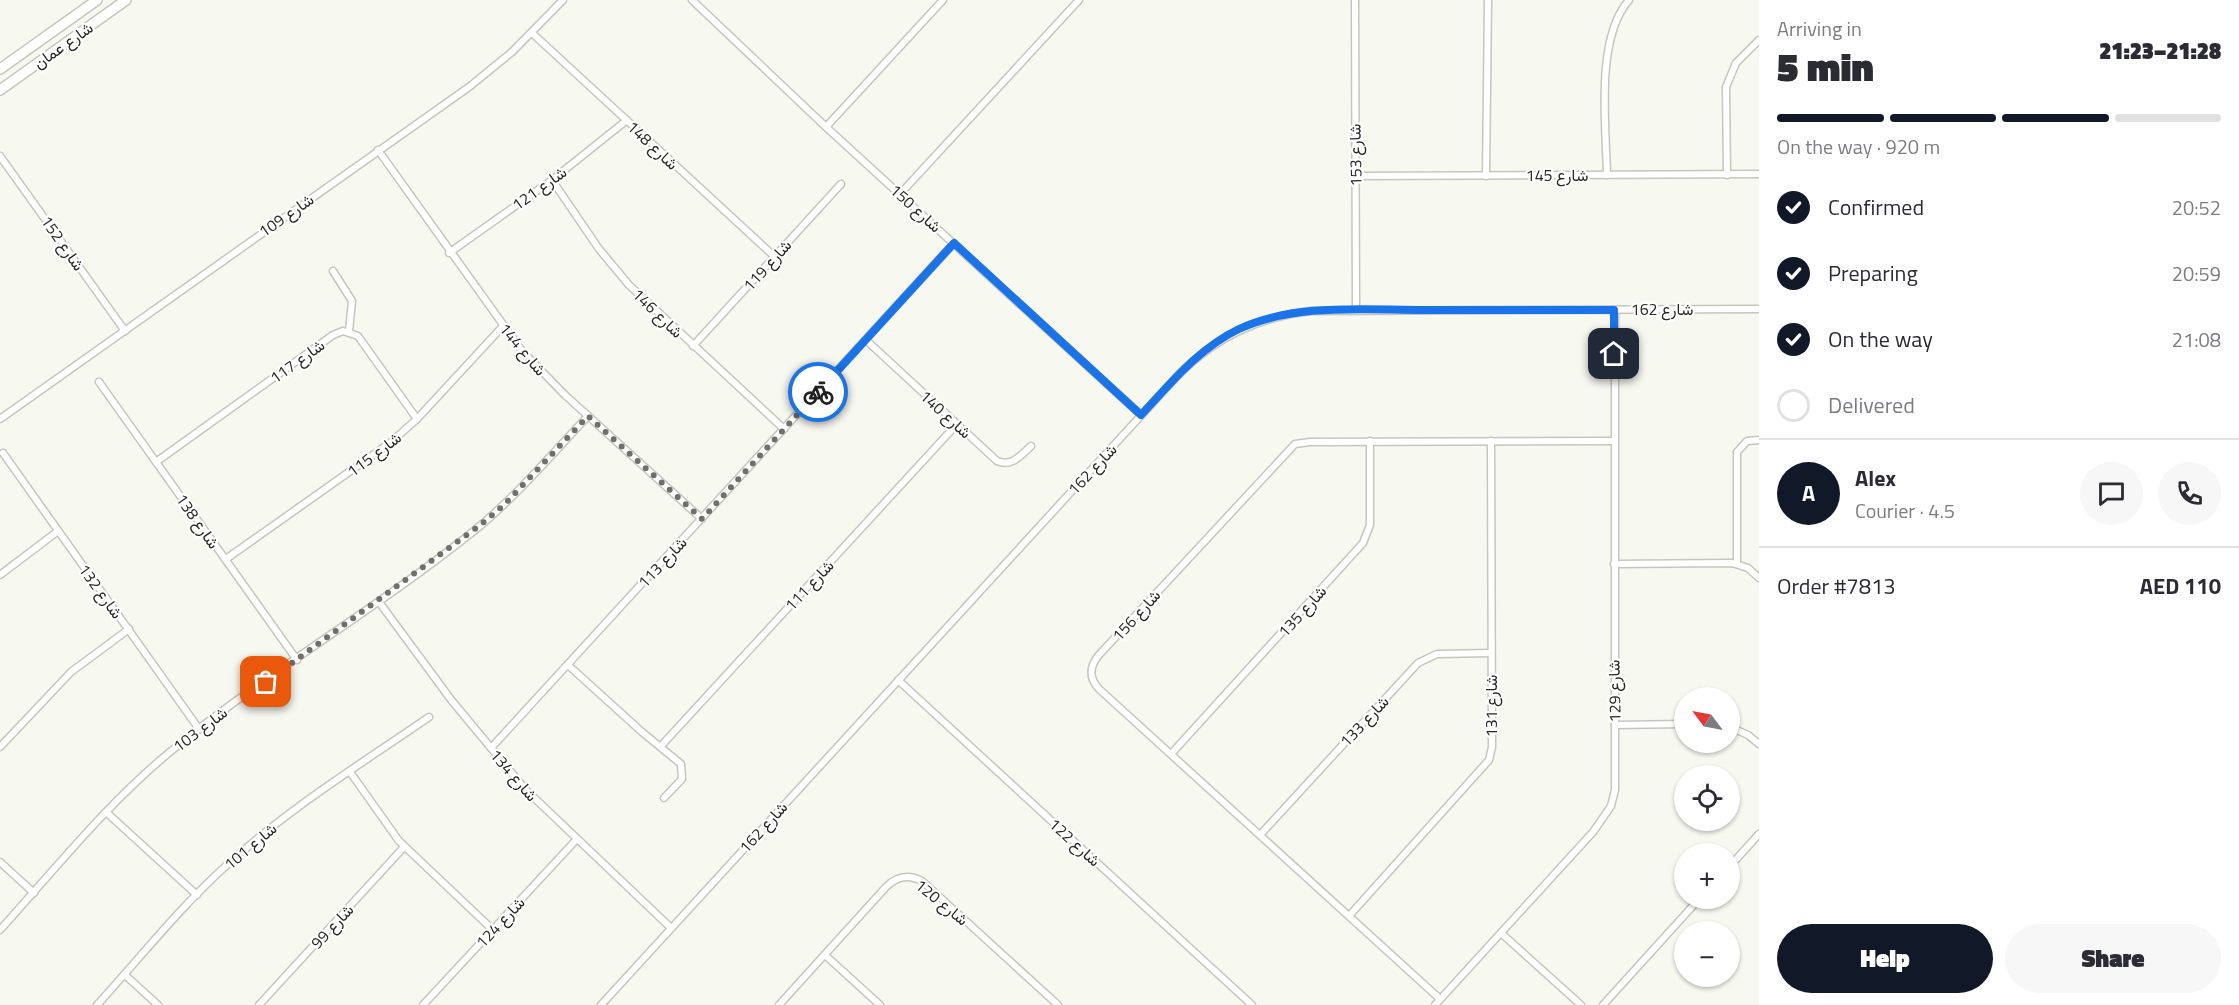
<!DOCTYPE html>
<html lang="en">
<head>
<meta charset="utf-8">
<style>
  body { margin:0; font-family:"Titillium Web",Vazirmatn,sans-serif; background:#f7f7f7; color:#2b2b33; height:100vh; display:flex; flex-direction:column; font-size:22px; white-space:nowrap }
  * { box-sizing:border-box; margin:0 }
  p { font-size:20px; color:#7c7c81 }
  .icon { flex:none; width:33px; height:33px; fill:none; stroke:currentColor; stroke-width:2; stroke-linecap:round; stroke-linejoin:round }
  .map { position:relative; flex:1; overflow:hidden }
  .drawer { display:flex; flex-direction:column; background:#fff; width:480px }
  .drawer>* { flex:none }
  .needle { width:39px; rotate:302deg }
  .controls { position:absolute; left:1674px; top:687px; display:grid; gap:12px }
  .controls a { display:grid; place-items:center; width:66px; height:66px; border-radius:50%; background:#fff; box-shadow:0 2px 4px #0004; font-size:30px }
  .pin { position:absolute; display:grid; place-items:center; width:51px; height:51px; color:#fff; margin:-26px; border-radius:12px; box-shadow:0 3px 9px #0006 }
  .courier { position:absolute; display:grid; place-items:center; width:60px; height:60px; margin:-30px; border:4px solid #1a73e8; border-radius:50%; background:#fff; color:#222; box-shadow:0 2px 8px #0007 }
  .overview em { font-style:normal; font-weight:800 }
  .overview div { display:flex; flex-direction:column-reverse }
  .overview { display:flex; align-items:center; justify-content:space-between; height:102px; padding:0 18px }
  h1 { font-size:39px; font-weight:800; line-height:45px }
  .bar { display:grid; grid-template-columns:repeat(4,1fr); gap:9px 6px; align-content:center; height:72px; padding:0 18px }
  .bar i { height:8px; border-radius:4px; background:#e1e1e2 }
  .bar .selected { background:#111827 }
  .bar p { grid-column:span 4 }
  .line { display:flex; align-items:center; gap:15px; padding:0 18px; border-top:2px solid #e1e1e2 }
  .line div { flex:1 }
  .round { display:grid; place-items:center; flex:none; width:63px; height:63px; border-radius:32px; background:#f7f7f7 }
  ol { padding:0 18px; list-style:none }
  li { display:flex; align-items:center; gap:18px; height:66px }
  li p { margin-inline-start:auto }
  li .icon { padding:6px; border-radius:50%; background:#111827; color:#fff; stroke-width:4 }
  li:last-child { color:#7c7c81 }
  li i { width:33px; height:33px; border:3px solid #e1e1e2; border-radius:50% }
  .cta { display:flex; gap:12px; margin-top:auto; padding:12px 18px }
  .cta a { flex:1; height:69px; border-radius:36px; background:#111827; color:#fff; font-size:24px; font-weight:800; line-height:69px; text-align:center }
  .cta a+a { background:#f7f7f7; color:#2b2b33 }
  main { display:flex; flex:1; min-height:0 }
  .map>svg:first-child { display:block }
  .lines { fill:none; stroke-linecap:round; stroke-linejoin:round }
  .street-casing { stroke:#c5c7be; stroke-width:9 }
  .primary-casing { stroke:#c5c7be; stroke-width:12 }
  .street { stroke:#fff; stroke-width:6 }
  .primary { stroke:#fff; stroke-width:9 }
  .done { stroke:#70706b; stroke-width:6; stroke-dasharray:0 10.8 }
  .route { stroke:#1a73e8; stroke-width:8 }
  .labels { text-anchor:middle; stroke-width:4.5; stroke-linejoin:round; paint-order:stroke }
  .street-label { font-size:16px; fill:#272724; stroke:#fff }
</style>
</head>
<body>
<main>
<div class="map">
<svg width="1759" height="1005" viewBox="0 0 1759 1005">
  <rect width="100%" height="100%" fill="#f7f8f0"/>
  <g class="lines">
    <defs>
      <g id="street">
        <polyline points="692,0 826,127 1141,415"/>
        <polyline points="1355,0 1356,310"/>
        <polyline points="532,33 775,257"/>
        <polyline points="826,127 943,0"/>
        <polyline points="378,150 522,351 565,395 702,519"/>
        <polyline points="0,156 125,331"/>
        <path d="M 1607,175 C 1606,125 1595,39 1629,0"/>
        <polyline points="1727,175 1726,87 1736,63 1759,40"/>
        <polyline points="1356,176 1759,174"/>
        <polyline points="1486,176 1488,0"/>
        <polyline points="552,180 599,249 629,285 784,429"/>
        <polyline points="900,194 1079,0"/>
        <polyline points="449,253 552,180 627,120"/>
        <polyline points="333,271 352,301 349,331"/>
        <path d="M 866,340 L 997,461 C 1012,467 1020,456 1031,446"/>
        <polyline points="693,346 841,184"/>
        <polyline points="99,382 297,660"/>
        <polyline points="0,419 469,87 512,52 563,0"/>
        <polyline points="3,453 199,729"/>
        <polyline points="156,462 333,335 343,331 358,336 417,419"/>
        <polyline points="226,559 390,443 417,419 503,326"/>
        <polyline points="1614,564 1732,563 1748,568 1759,578"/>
        <polyline points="1737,564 1737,452 1747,441 1759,440"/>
        <polyline points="0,575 58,531"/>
        <polyline points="379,602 452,701 526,790 671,928"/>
        <polyline points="568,665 642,732 681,764 682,779 664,798"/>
        <polyline points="898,680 1252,1005"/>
        <polyline points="1615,725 1684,724"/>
        <polyline points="1730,727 1748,735 1759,744"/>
        <polyline points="661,746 957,424"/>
        <polyline points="0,747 71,672 129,629"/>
        <polyline points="491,748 954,243"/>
        <polyline points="1171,754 1363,543 1370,525 1370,441"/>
        <polyline points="350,772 399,841 493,930"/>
        <polyline points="106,812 197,895"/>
        <polyline points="1260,835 1418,663 1437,654 1491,653"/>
        <polyline points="0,862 34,893"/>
        <polyline points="1730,866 1759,834"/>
        <polyline points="1349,916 1489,760 1492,747 1491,441"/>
        <path d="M 0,930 C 57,867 110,800 176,747 C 273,668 383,605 480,526 C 519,493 553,453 588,416"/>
        <polyline points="1501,933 1581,1005"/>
        <polyline points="825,955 880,1005"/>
        <polyline points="125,975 158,1005"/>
        <path d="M 1440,999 L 1099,689 C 1089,678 1089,668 1098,656 L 1295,444 L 1310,442 L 1614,441"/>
        <path d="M 97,1005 C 140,958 180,907 227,865 C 289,808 361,764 429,717"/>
        <polyline points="259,1005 404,847"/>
        <polyline points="423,1005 576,840"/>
        <path d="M 601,1005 L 1180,373 C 1218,336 1259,317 1311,311 L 1759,309"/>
        <path d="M 779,1005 L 886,887 C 897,876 908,874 922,881 L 1058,1005"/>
        <polyline points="1435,1005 1593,832 1611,806 1615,790 1615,310"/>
        <polyline points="1603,1005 1700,898"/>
      </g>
      <g id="primary">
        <polyline points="0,69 97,0"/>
        <polyline points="0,90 126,0"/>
      </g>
    </defs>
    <!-- street casing -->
    <use href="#street" class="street-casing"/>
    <!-- primary casing -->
    <use href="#primary" class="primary-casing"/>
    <!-- street -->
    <use href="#street" class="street"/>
    <!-- primary -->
    <use href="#primary" class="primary"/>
  </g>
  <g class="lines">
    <!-- done -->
    <polyline class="done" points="266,682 479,526 504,505 588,416 702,519 818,392"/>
    <!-- route -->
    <path class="route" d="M 818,392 L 954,243 L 1141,415 C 1171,383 1199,348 1239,329 C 1295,303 1363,310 1423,310 C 1487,310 1551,310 1614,310 L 1614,354"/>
  </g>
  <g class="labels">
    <!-- street labels -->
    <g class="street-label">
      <text transform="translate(63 45) rotate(-35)" y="6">شارع عمان</text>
      <text transform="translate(653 145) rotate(43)" y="6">شارع 148</text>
      <text transform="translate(1355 155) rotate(-91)" y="6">شارع 153</text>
      <text x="1557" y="181">شارع 145</text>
      <text transform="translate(539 188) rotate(-36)" y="6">شارع 121</text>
      <text transform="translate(916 208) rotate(42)" y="6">شارع 150</text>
      <text transform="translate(286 215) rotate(-35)" y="6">شارع 109</text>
      <text transform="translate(63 243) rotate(55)" y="6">شارع 152</text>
      <text transform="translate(767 265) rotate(-48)" y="6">شارع 119</text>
      <text x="1662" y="315">شارع 162</text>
      <text transform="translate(658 313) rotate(44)" y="6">شارع 146</text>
      <text transform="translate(523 349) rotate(50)" y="6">شارع 144</text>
      <text transform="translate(297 361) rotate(-36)" y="6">شارع 117</text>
      <text transform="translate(946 414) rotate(42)" y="6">شارع 140</text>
      <text transform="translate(374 454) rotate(-37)" y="6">شارع 115</text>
      <text transform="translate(1092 469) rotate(-47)" y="6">شارع 162</text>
      <text transform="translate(198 521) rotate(55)" y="6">شارع 138</text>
      <text transform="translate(662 562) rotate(-47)" y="6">شارع 113</text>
      <text transform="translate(809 585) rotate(-47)" y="6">شارع 111</text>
      <text transform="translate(101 591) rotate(54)" y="6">شارع 132</text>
      <text transform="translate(1302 611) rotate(-48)" y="6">شارع 135</text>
      <text transform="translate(1136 615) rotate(-48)" y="6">شارع 156</text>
      <text transform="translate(1614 691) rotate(-91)" y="6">شارع 129</text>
      <text transform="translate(1491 706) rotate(-90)" y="6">شارع 131</text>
      <text transform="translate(1364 721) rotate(-47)" y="6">شارع 133</text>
      <text transform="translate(200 729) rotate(-37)" y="6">شارع 103</text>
      <text transform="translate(514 775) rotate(49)" y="6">شارع 134</text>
      <text transform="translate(763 827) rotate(-48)" y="6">شارع 162</text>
      <text transform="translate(1075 842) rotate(42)" y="6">شارع 122</text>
      <text transform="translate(250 846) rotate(-40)" y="6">شارع 101</text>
      <text transform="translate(942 902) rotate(39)" y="6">شارع 120</text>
      <text transform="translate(500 922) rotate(-47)" y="6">شارع 124</text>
      <text transform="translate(332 926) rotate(-47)" y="6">شارع 99</text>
    </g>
  </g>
</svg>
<div class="controls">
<a><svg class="needle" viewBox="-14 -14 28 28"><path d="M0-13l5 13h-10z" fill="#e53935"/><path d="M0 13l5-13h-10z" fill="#7c7c81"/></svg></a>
<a><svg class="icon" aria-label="locate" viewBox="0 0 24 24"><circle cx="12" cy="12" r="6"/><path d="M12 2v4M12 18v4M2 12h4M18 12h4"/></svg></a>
<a>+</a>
<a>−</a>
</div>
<div class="pin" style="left:266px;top:682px;background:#ea580c"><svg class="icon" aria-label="bag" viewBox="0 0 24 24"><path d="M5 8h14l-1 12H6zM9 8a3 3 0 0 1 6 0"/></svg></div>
<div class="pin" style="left:1614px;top:354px;background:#1f2937"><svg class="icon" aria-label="home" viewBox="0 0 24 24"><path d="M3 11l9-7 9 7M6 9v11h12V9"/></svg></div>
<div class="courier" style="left:818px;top:392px"><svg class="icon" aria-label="bike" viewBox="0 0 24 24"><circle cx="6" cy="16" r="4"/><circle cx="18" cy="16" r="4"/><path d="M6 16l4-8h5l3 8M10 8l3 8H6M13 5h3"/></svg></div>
</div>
<section class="drawer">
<div class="overview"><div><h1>5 min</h1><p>Arriving in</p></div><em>21:23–21:28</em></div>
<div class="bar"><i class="selected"></i><i class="selected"></i><i class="selected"></i><i></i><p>On the way · 920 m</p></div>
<ol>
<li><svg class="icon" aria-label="check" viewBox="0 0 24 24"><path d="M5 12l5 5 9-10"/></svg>Confirmed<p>20:52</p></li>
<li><svg class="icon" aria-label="check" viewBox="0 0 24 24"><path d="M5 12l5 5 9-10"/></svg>Preparing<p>20:59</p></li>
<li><svg class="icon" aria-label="check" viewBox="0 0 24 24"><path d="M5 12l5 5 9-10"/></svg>On the way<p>21:08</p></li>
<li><i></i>Delivered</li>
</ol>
<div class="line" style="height:108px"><b class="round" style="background:#111827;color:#fff">A</b><div><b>Alex</b><p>Courier · 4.5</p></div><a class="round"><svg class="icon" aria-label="chat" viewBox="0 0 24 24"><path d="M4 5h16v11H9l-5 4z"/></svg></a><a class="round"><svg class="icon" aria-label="phone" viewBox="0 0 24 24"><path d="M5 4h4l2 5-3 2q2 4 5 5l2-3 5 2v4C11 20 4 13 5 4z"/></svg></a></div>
<div class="line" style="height:78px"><div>Order #7813</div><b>AED 110</b></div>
<div class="cta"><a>Help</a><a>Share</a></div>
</section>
</main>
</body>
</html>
